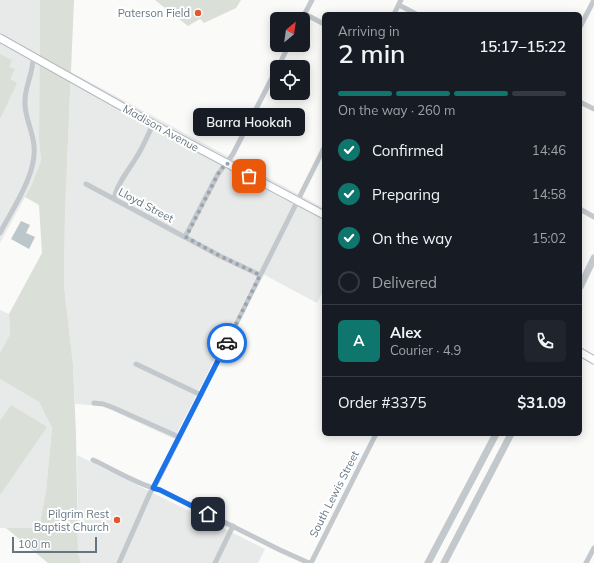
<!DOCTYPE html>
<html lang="en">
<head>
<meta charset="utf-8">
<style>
  body { margin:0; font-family:Mulish,sans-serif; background:#20242c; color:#f1f3f6; height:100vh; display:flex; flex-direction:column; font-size:15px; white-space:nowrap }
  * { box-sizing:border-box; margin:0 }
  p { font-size:13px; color:#9ea1a6 }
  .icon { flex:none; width:22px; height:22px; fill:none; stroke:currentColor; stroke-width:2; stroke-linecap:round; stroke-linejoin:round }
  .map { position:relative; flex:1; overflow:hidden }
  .details { position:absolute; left:322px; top:12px; width:260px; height:424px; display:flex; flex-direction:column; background:#171b24; border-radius:6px; box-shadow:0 2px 10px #0003 }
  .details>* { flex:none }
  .needle { width:26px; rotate:29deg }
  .tools { position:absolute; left:270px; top:12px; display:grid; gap:8px }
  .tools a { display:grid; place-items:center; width:40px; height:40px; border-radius:6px; background:#171b24; box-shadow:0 2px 10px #0003; font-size:20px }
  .scale { position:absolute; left:12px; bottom:10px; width:85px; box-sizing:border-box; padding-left:4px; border:2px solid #657683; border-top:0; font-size:11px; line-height:14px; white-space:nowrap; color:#657683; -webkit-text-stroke:3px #fff; paint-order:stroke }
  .pin { position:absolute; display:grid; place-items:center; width:34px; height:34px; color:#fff; margin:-17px; border-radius:8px; box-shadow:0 2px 6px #0006 }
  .courier { position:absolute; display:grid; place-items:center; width:40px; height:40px; margin:-20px; border:3px solid #1a73e8; border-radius:50%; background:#fff; color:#222; box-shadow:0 1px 5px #0007 }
  .bubble { position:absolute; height:28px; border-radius:6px; background:#171b24; box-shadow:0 2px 10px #0003; font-size:13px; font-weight:600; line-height:28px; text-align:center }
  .head em { font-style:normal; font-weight:600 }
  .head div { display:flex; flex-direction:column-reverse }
  .head { display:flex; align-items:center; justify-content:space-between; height:68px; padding:0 16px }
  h1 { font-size:26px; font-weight:600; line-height:30px }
  .bar { display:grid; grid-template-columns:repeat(4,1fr); gap:6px 4px; align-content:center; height:48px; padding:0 16px }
  .bar i { height:5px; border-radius:3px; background:#363941 }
  .bar .active { background:#0f766e }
  .bar p { grid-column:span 4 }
  .line { display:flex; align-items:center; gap:10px; padding:0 16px; border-top:1px solid #363941 }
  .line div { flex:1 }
  .round { display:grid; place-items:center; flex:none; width:42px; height:42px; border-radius:6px; background:#20242c }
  ol { padding:0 16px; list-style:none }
  li { display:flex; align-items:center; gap:12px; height:44px }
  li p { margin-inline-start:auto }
  li .icon { padding:4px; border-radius:50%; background:#0f766e; color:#fff; stroke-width:4 }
  li:last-child { color:#9ea1a6 }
  li i { width:22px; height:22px; border:2px solid #363941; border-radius:50% }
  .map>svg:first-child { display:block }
  .built { fill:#e8e9e9 }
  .green { fill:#dadfd7 }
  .water { fill:#bbc7cb }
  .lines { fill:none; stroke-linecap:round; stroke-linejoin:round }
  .secondary-casing { stroke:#b3babf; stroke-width:9 }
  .minor { stroke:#c3c8cc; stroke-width:5 }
  .tertiary { stroke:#c3c8cc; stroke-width:7 }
  .secondary { stroke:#fff; stroke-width:7 }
  .done { stroke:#99a4ac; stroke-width:4; stroke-dasharray:0 7.2 }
  .route { stroke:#1a73e8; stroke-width:5 }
  .poi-dot { fill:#e4572e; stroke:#fff; stroke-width:1.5 }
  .labels { text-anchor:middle; stroke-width:4; stroke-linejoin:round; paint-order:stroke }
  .poi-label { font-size:11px; fill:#657683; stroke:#fff; text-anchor:end }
  .street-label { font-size:11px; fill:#657683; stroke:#fff }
</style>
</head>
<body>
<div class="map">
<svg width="594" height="563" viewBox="0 0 594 563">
  <rect width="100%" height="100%" fill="#fafaf8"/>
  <!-- built -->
  <g class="built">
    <polygon points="0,0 40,0 39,139 41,161 31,186 0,243"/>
    <polygon points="71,72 324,208 324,289 317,303 259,272 174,439 103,406 75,404 73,364 64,286 65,212"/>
    <polygon points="0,310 9,314 10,334 0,353"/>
    <polygon points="0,379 39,402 52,428 46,491 39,529 0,528"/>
    <polygon points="77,455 265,549 258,563 81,563 78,553"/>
  </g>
  <!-- green -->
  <g class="green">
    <polygon points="40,0 74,0 65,212 64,286 73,364 76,434 78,553 81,563 48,563 6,528 39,528 46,491 52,428 39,402 0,379 0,353 10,334 9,314 42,253 39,205 25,197 31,186 41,161 39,139"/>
    <polygon points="155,0 241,0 236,8 204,23 200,19 188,26"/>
    <polygon points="0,54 12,60 9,67 15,69 10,79 17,83 0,119"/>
    <polygon points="11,405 47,427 0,495 0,421"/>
  </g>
  <!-- water -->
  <polygon class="water" points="21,221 30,225 26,233 35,237 29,249 11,239"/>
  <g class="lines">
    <defs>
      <g id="secondary">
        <polyline points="0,38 153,124 324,215"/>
        <polyline points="580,352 594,360"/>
      </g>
    </defs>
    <!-- secondary casing -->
    <use href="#secondary" class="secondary-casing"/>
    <!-- minor -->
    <g class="minor">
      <polyline points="399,5 416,14"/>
      <polyline points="305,14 324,24"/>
      <polyline points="394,14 401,0"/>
      <polyline points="302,19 312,0"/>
      <polyline points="580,27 594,0"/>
      <polyline points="278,67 289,45"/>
      <polyline points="580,102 594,109"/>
      <polyline points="86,184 220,256 260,275"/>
      <path d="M 114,199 C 117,184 128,171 136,158 C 143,147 148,135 153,124"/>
      <polyline points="580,209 594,217"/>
      <path d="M 0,233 C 13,208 37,174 34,146 C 33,130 24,117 25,101 C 25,85 34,72 33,56"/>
      <polyline points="185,237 218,174 233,154 277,68"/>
      <polyline points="136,364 201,395"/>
      <polyline points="94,403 103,404 114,408 179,437"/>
      <path d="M 93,460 C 115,470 136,484 160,490 L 280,550 L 309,563"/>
      <polyline points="119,563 150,493 157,482 324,148"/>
      <polyline points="215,563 233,526"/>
      <polyline points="311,563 376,434"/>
      <polyline points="586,563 594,548"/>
    </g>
    <!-- tertiary -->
    <g class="tertiary">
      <polyline points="580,287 594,258"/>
      <polyline points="428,563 496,434"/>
      <polyline points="444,563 511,434"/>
    </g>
    <!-- secondary -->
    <use href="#secondary" class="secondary"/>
  </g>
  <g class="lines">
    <!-- done -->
    <polyline class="done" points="227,343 260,275 220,256 186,237 218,174 226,163 249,176"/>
    <!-- route -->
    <polyline class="route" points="208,514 160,490 153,488 227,343"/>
  </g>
  <!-- markers -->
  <g class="poi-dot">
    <circle cx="198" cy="13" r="4"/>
    <circle cx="117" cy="520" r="4"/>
  </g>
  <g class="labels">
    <!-- poi labels -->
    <g class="poi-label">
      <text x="190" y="17">Paterson Field</text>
      <text x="109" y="518">Pilgrim Rest<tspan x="109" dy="13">Baptist Church</tspan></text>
    </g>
    <!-- street labels -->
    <g class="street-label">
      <text transform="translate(161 128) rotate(29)" y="4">Madison Avenue</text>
      <text transform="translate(146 205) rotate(28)" y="4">Lloyd Street</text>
      <text transform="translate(334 494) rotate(-63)" y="4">South Lewis Street</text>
    </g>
  </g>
</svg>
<div class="tools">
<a><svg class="needle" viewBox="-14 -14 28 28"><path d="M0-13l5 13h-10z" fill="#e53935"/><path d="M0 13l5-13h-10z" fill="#9ea1a6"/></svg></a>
<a><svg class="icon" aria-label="locate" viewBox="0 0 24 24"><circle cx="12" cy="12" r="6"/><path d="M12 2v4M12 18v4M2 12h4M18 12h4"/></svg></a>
</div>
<div class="scale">100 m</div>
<div class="pin" style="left:249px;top:176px;background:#ea580c"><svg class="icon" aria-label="bag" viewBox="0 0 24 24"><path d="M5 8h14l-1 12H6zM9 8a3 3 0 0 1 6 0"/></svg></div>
<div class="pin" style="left:208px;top:514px;background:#1f2937"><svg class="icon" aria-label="home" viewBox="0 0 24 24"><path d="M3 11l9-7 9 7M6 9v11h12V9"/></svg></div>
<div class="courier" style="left:227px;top:343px"><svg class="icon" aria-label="car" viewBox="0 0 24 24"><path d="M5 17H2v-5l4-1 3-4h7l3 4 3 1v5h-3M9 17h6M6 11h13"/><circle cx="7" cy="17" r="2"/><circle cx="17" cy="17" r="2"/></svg></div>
<div class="bubble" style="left:193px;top:108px;width:112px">Barra Hookah</div>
<section class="details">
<div class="head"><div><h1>2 min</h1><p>Arriving in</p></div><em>15:17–15:22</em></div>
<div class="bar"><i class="active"></i><i class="active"></i><i class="active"></i><i></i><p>On the way · 260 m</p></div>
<ol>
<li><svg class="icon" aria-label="check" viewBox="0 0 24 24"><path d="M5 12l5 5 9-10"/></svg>Confirmed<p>14:46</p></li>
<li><svg class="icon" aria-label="check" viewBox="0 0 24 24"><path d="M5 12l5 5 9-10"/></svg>Preparing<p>14:58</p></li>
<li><svg class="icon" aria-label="check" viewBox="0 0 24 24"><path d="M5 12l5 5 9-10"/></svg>On the way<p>15:02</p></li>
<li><i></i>Delivered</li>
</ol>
<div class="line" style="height:72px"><b class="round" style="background:#0f766e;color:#fff">A</b><div><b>Alex</b><p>Courier · 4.9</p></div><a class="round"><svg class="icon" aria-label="phone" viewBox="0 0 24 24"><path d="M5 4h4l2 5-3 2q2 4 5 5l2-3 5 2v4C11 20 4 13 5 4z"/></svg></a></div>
<div class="line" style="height:52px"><div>Order #3375</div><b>$31.09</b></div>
</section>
</div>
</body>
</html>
